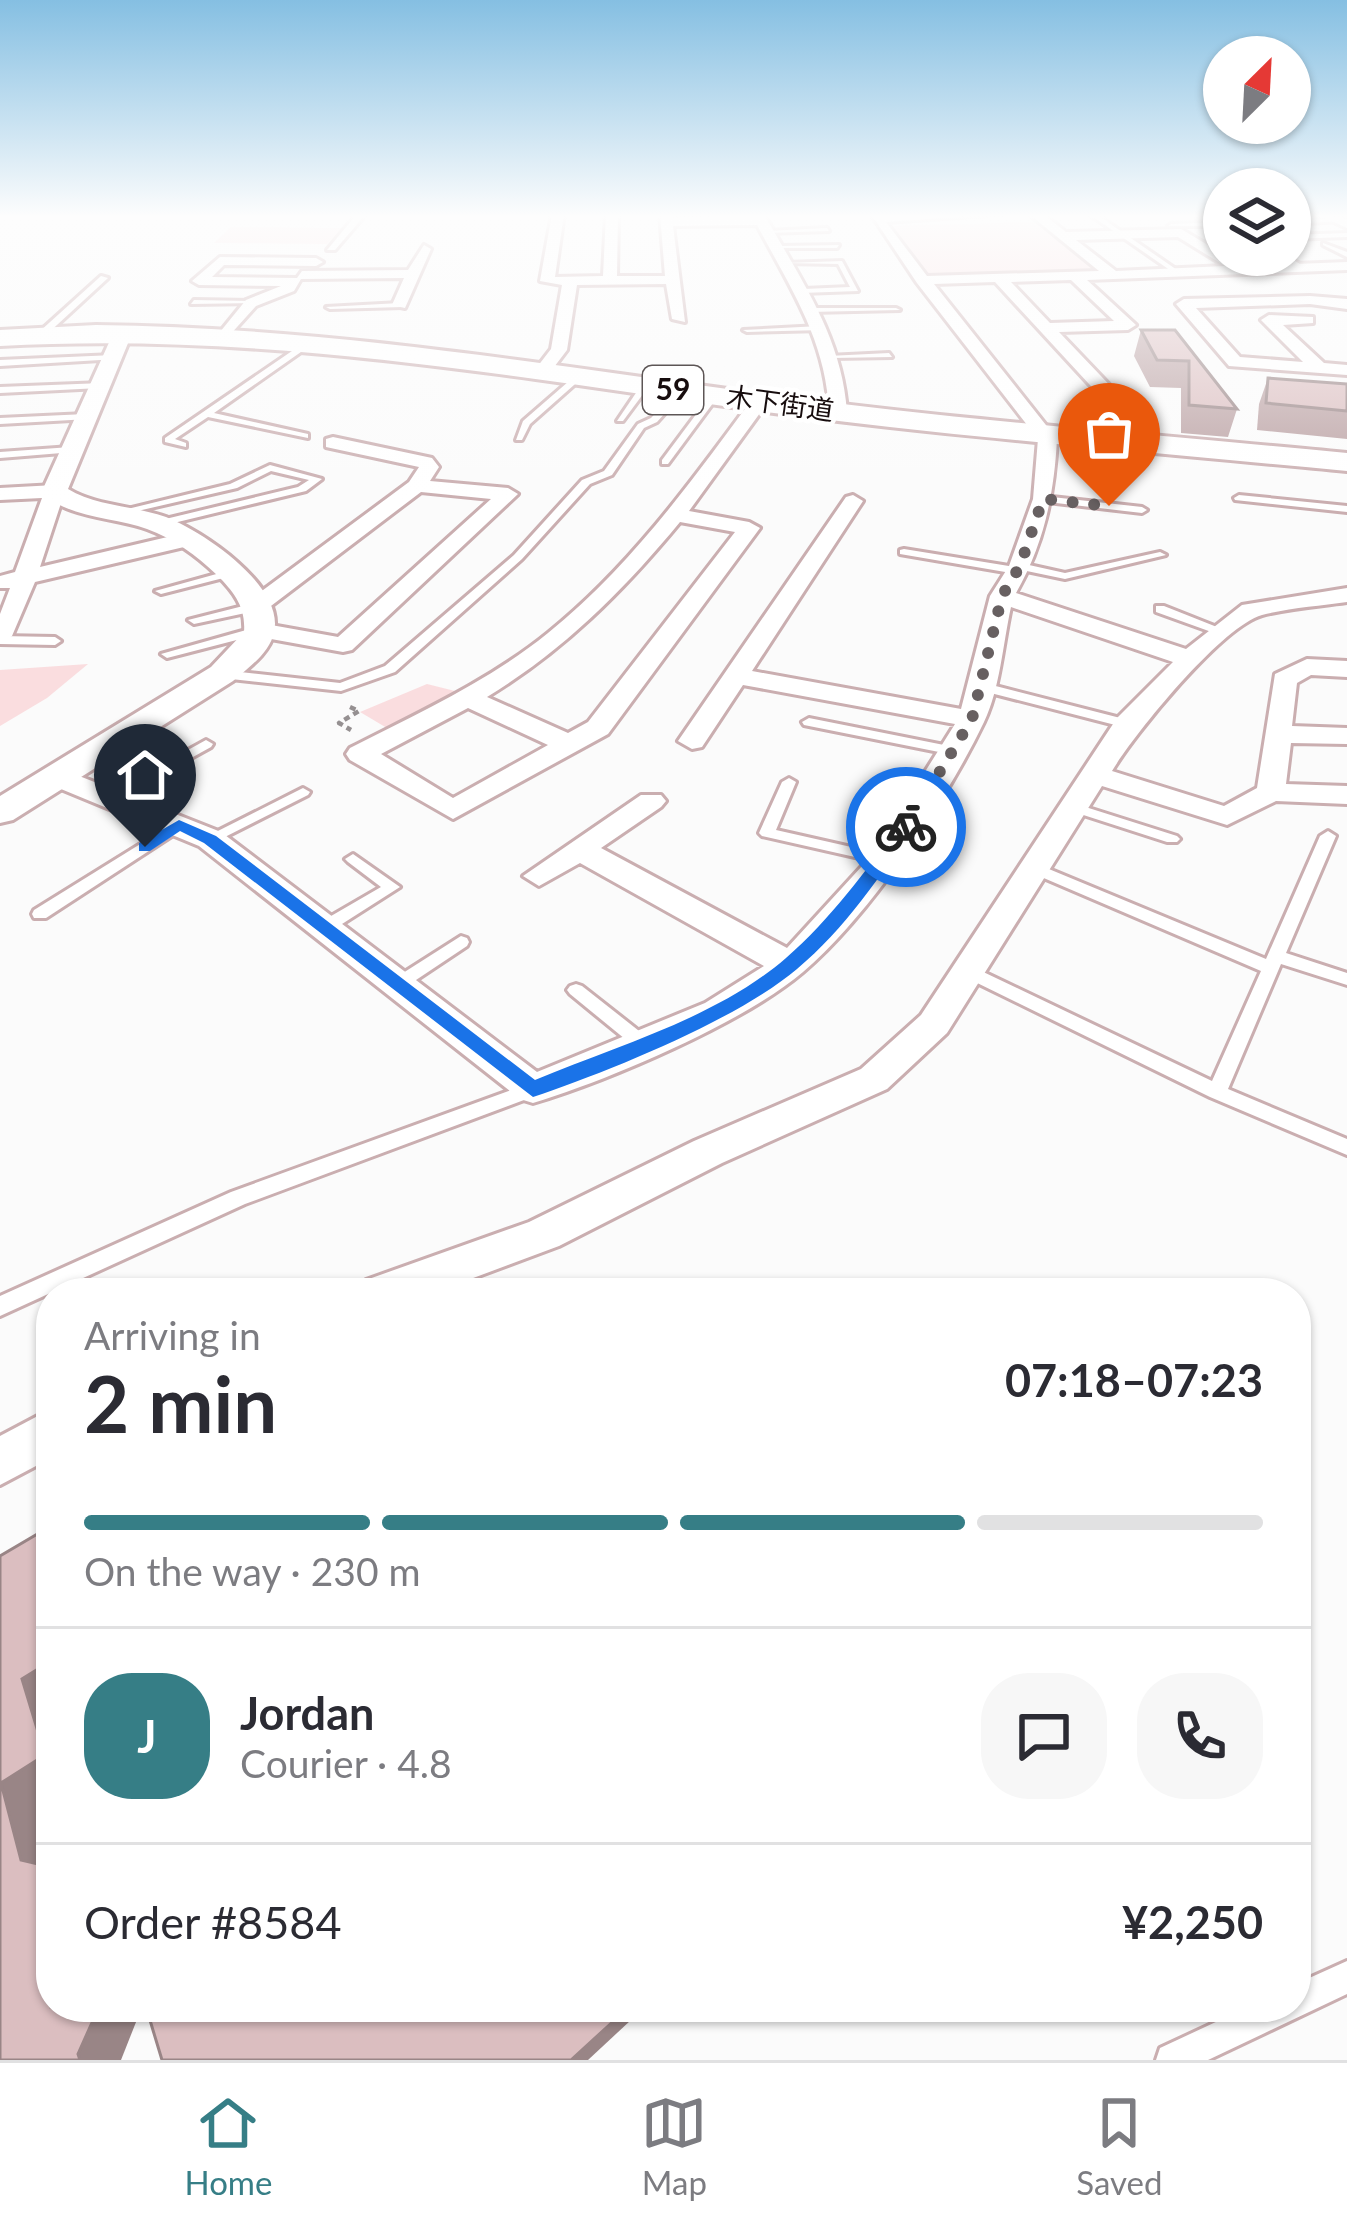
<!DOCTYPE html>
<html lang="en">
<head>
<meta charset="utf-8">
<style>
  body { margin:0; font-family:Lato,"Noto Sans JP",sans-serif; background:#f7f7f7; color:#2b2b33; height:100vh; display:flex; flex-direction:column; font-size:45px; white-space:nowrap }
  * { box-sizing:border-box; margin:0 }
  p { font-size:39px; color:#7c7c81 }
  .icon { flex:none; width:66px; height:66px; fill:none; stroke:currentColor; stroke-width:2; stroke-linecap:round; stroke-linejoin:round }
  .map { position:relative; flex:1; overflow:hidden }
  .panel { position:absolute; left:36px; top:1278px; width:1275px; height:744px; display:flex; flex-direction:column; background:#fff; border-radius:48px; box-shadow:0 3px 9px #0004 }
  .panel>* { flex:none }
  .needle { width:78px; rotate:24deg }
  .controls { position:absolute; left:1203px; top:36px; display:grid; gap:24px }
  .controls a { display:grid; place-items:center; width:108px; height:108px; border-radius:50%; background:#fff; box-shadow:0 3px 9px #0004; font-size:60px }
  .pin { position:absolute; display:grid; place-items:center; width:102px; height:102px; color:#fff; margin:-123px -51px; border-radius:50% 50% 50% 0; rotate:-45deg; box-shadow:0 0 12px #0007 }
  .pin .icon { rotate:45deg }
  .courier { position:absolute; display:grid; place-items:center; width:120px; height:120px; margin:-60px; border:9px solid #1a73e8; border-radius:50%; background:#fff; color:#222; box-shadow:0 3px 15px #0007 }
  .overview em { font-style:normal; font-weight:700 }
  .overview div { display:flex; flex-direction:column-reverse }
  .overview { display:flex; align-items:center; justify-content:space-between; height:204px; padding:0 48px }
  h1 { font-size:78px; font-weight:700; line-height:90px }
  .bar { display:grid; grid-template-columns:repeat(4,1fr); gap:18px 12px; align-content:center; height:144px; padding:0 48px }
  .bar i { height:15px; border-radius:9px; background:#e1e1e2 }
  .bar .current { background:#367e86 }
  .bar p { grid-column:span 4 }
  .line { display:flex; align-items:center; gap:30px; padding:0 48px; border-top:3px solid #e1e1e2 }
  .line div { flex:1 }
  .round { display:grid; place-items:center; flex:none; width:126px; height:126px; border-radius:48px; background:#f7f7f7 }
  .dock { display:flex; justify-content:space-around; align-items:center; height:168px; border-top:3px solid #e1e1e2; background:#fff; font-size:33px; color:#7c7c81 }
  .dock a { display:grid; justify-items:center; gap:6px }
  .dock .current { color:#367e86 }
  .map>svg:first-child { display:block }
  .green { fill:#fadddf }
  .lines { fill:none; stroke-linecap:round; stroke-linejoin:round }
  .service-casing { stroke:#caaeb0; stroke-width:6 }
  .pedestrian-casing { stroke:#caaeb0; stroke-width:6 }
  .minor-casing { stroke:#caaeb0; stroke-width:6 }
  .tertiary-casing { stroke:#caaeb0; stroke-width:6 }
  .primary-casing { stroke:#caaeb0; stroke-width:6 }
  .path { stroke:#959091; stroke-width:4.5; stroke-dasharray:6 4.5; stroke-linecap:butt }
  .service { fill:#fff; fill-rule:evenodd }
  .pedestrian { fill:#fff; fill-rule:evenodd }
  .minor { fill:#fff; fill-rule:evenodd }
  .tertiary { fill:#fff; fill-rule:evenodd }
  .primary { fill:#fff; fill-rule:evenodd }
  .wall { fill:#bca3a5 }
  .shaded-wall { fill:#998586 }
  .building { fill:#dbbec0; stroke:#998586; stroke-width:3 }
  .route { fill:#1a73e8 }
  .done { stroke:#676061; stroke-width:12; stroke-dasharray:0 21.6 }
  .labels { text-anchor:middle; stroke-width:9; stroke-linejoin:round; paint-order:stroke }
  .far-street-label { font-size:27px; fill:#170d0e; stroke:#fff }
  .shield { fill:#fff; stroke:#5d5656; stroke-width:3 }
  .shield-label { font-size:30px; font-weight:bold; fill:#170d0e }
</style>
</head>
<body>
<div class="map">
<svg width="1347" height="2060" viewBox="0 0 1347 2060">
  <rect width="100%" height="100%" fill="#fbfbfb"/>
  <!-- green -->
  <g class="green">
    <polygon points="1040,222 1107,273 928,278 887,226"/>
    <polygon points="231,227 344,228 327,244 214,243"/>
    <polygon points="88,664 47,698 0,726 0,670"/>
    <polygon points="427,684 467,694 392,731 360,712"/>
  </g>
  <g class="lines">
    <defs>
      <g id="service">
        <polygon points="1089,214 1096,214 1180,272 1174,273"/>
        <polygon points="1339,218 1341,221 1290,224 1290,220"/>
        <polygon points="1224,222 1224,226 1168,226 1171,224"/>
        <polygon points="827,228 829,231 765,233 768,231"/>
        <polygon points="1347,233 1347,237 1290,239 1290,235"/>
        <polygon points="1323,243 1347,252 1347,257 1323,245"/>
        <polygon points="839,245 837,248 776,248 779,246"/>
        <polygon points="1278,255 1286,255 1306,268 1301,269"/>
        <polygon points="842,261 858,291 801,293 804,289 850,287 838,264 785,263"/>
        <polygon points="101,276 108,278 45,336 39,336 39,332"/>
        <polygon points="194,300 251,301 255,303 191,304"/>
        <polygon points="400,303 403,307 330,309 326,307"/>
        <polygon points="812,308 896,308 900,310 809,312"/>
        <polygon points="820,326 823,330 747,332 743,330"/>
        <polygon points="311,338 318,340 214,413 308,434 308,438 208,417 175,439 186,443 186,447 165,442 165,438"/>
        <polygon points="889,353 892,357 832,358 828,356"/>
        <polygon points="114,355 117,359 0,366 0,360"/>
        <polygon points="576,375 583,377 530,424 522,440 516,440 523,421"/>
        <polygon points="103,383 100,388 0,393 0,387"/>
        <polygon points="642,384 649,386 623,421 617,421"/>
        <polygon points="678,389 685,391 657,422 644,428 612,475 590,484 522,559 395,672 341,691 222,678 216,674 222,670 340,683 385,666 514,555 582,480 604,471 638,424 651,418"/>
        <polygon points="712,393 719,395 668,464 662,464 662,460"/>
        <polygon points="86,414 89,419 0,424 0,418"/>
        <polygon points="71,447 76,450 74,452 0,458 0,452"/>
        <polygon points="270,465 322,479 306,491 157,527 153,526 153,522 298,487 309,480 271,471 237,488 116,516 111,513 230,484"/>
        <polygon points="1239,495 1347,506 1347,512 1235,500 1234,498"/>
        <polygon points="1043,496 1142,507 1147,510 1142,513 1039,501 1038,499"/>
        <polygon points="904,549 1015,567 1020,563 1065,573 1160,552 1166,555 1065,579 1022,570 1017,574 900,554 900,550"/>
        <polygon points="231,570 237,573 235,575 161,594 155,591"/>
        <polygon points="255,603 261,607 259,610 194,624 188,620"/>
        <polygon points="1156,606 1164,606 1227,631 1217,634 1156,612"/>
        <polygon points="260,626 264,627 264,633 167,658 161,654"/>
        <polygon points="0,636 55,637 61,641 55,645 0,644"/>
        <polygon points="980,682 1132,721 1134,724 1127,728 975,689 975,683"/>
        <polygon points="809,718 954,747 961,751 954,755 804,725 802,722"/>
        <polygon points="206,740 213,744 211,747 117,799 107,799 105,796"/>
        <polygon points="789,778 796,782 776,830 891,856 894,859 891,862 886,864 762,836 759,833 782,782"/>
        <polygon points="303,788 310,792 308,795 215,842 205,842 202,839"/>
        <polygon points="868,800 915,809 922,813 915,817 863,807 861,804"/>
        <polygon points="1076,804 1177,836 1180,839 1177,842 1167,842 1071,811 1069,808"/>
        <polygon points="179,820 184,822 184,828 46,918 34,918 32,914 34,910"/>
        <polygon points="1328,831 1336,836 1286,953 1347,973 1347,985 1281,964 1228,1089 1347,1139 1347,1155 1210,1097 965,977 962,973 965,969 977,969 1212,1081 1261,971 1032,873 1030,870 1032,867 1044,867 1266,959 1320,836"/>
        <polygon points="353,854 400,887 331,931 319,931 317,927 319,923 381,887 348,862 345,859"/>
        <polygon points="461,936 467,938 469,942 467,946 404,988 392,988 389,984 392,980"/>
        <polygon points="576,984 582,986 648,1038 651,1043 648,1048 636,1048 570,994 567,990 570,986"/>
        <polygon points="533,1082 540,1084 542,1089 540,1094 245,1204 0,1316 0,1296 231,1192"/>
        <polygon points="1347,1961 1347,1994 1208,2060 1156,2060 1160,2048 1248,2007 1296,2007 1296,1984"/>
      </g>
      <polygon id="pedestrian" points="357,214 366,214 335,250 327,250"/>
      <g id="minor">
        <path d="M 552,214 L 564,214 L 555,277 L 603,276 L 606,214 L 618,214 L 617,276 L 665,276 L 660,214 L 672,214 L 673,218 L 764,214 C 800,279 842,336 847,412 L 838,417 L 829,412 C 826,340 790,287 757,225 L 673,226 L 685,322 L 672,319 L 666,284 L 577,285 L 567,350 L 548,375 L 536,375 L 534,371 L 551,349 L 562,285 L 540,281 Z"/>
        <path d="M 871,214 L 1002,214 L 886,222 L 927,276 L 1099,271 L 1029,214 L 1043,214 L 1066,232 L 1181,229 L 1243,266 L 1347,262 L 1347,270 L 1087,280 L 1136,325 L 1128,330 L 1059,332 L 1162,440 L 1165,444 L 1155,450 L 1148,448 L 995,282 L 934,284 L 1057,439 C 1054,495 1044,544 1016,593 L 1186,649 L 1242,605 L 1347,588 L 1347,602 C 1319,606 1289,608 1262,615 C 1221,627 1135,733 1112,771 L 1224,806 L 1257,788 L 1275,674 L 1307,659 L 1347,661 L 1347,677 L 1311,675 L 1297,683 L 1292,726 L 1347,728 L 1347,744 L 1291,743 L 1286,784 L 1347,786 L 1347,804 L 1276,801 L 1227,825 L 1102,786 L 947,1033 L 887,1089 L 722,1163 L 559,1246 L 433,1293 L 359,1293 L 366,1280 L 529,1222 L 694,1141 L 861,1069 L 921,1015 L 1117,718 L 1173,662 L 1011,607 C 1003,643 1000,689 984,722 C 946,801 869,916 803,972 C 743,1023 609,1080 533,1103 L 520,1099 L 199,846 L 44,782 L 40,776 L 44,770 L 64,770 L 221,832 L 537,1072 L 705,1003 L 764,966 L 580,863 L 539,886 L 523,876 L 641,795 L 661,795 L 666,801 L 661,807 L 601,848 L 787,948 L 874,853 L 955,724 L 743,685 L 702,747 L 692,749 L 678,741 L 846,497 L 853,495 L 863,501 L 752,671 L 961,709 L 990,596 L 1009,566 L 1033,499 L 1038,439 L 917,283 ZM 1178,237 L 1225,266 L 1116,271 L 1076,240 ZM 1071,280 L 1114,321 L 1050,323 L 1011,282 Z"/>
        <polygon points="1321,214 1347,219 1347,228 1323,217"/>
        <polygon points="424,245 431,249 405,308 392,305 404,278 301,279 294,291 256,306 228,337 220,332 246,300 281,286 199,285 192,281 220,257 316,258 323,262 316,266 224,265 212,277 297,278 302,271 408,270"/>
        <polygon points="1310,296 1347,299 1347,309 1310,304 1196,308 1240,357 1303,362 1261,320 1269,315 1313,317 1313,323 1283,325 1324,363 1347,365 1347,375 1229,366 1176,304 1184,299"/>
        <path d="M 753,398 L 768,402 L 689,511 L 749,522 L 760,528 L 608,734 L 453,819 L 350,760 L 346,754 L 350,748 C 418,713 489,681 548,633 C 629,568 692,481 753,398 ZM 680,522 L 735,532 L 588,722 L 568,733 L 487,697 C 564,650 623,591 680,522 ZM 468,708 L 548,745 L 453,798 L 381,754 Z"/>
        <polygon points="333,437 432,458 439,467 430,481 508,488 518,494 352,650 343,652 260,637 248,630 260,623 338,637 491,499 421,492 263,612 247,612 247,602 409,482 419,467 326,447 326,439"/>
        <polygon points="55,485 65,491 40,567 193,531 204,538 201,543 35,582 12,636 0,643 0,614 10,588 0,588 0,576 15,572 42,498 0,500 0,488"/>
        <polygon points="51,1409 51,1458 0,1485 0,1436"/>
      </g>
      <path id="tertiary" d="M 116,327 L 133,331 L 68,489 C 95,506 135,506 166,517 C 202,531 285,586 274,632 C 270,653 248,668 233,681 L 13,820 L 0,823 L 0,796 L 211,667 L 244,632 C 246,607 234,592 217,575 C 196,555 174,539 147,529 C 115,517 64,518 42,491 Z"/>
      <path id="primary" d="M 96,325 C 319,327 536,363 757,393 C 953,420 1150,434 1347,453 L 1347,471 C 1151,452 954,437 759,411 C 501,375 263,332 0,346 L 0,330 Z"/>
    </defs>
    <!-- service casing -->
    <use href="#service" class="service-casing"/>
    <!-- pedestrian casing -->
    <use href="#pedestrian" class="pedestrian-casing"/>
    <!-- minor casing -->
    <use href="#minor" class="minor-casing"/>
    <!-- tertiary casing -->
    <use href="#tertiary" class="tertiary-casing"/>
    <!-- primary casing -->
    <use href="#primary" class="primary-casing"/>
    <!-- path -->
    <polyline class="path" points="350,707 359,711 339,723 351,730"/>
    <!-- service -->
    <use href="#service" class="service"/>
    <!-- pedestrian -->
    <use href="#pedestrian" class="pedestrian"/>
    <!-- minor -->
    <use href="#minor" class="minor"/>
    <!-- tertiary -->
    <use href="#tertiary" class="tertiary"/>
    <!-- primary -->
    <use href="#primary" class="primary"/>
  </g>
  <!-- wall -->
  <g class="wall">
    <polygon points="1141,330 1175,330 1237,409 1228,437 1181,433 1181,388 1150,387 1134,356"/>
    <polygon points="1268,378 1347,384 1347,439 1257,430 1259,404"/>
  </g>
  <!-- shaded-wall -->
  <g class="shaded-wall">
    <polygon points="51,1661 51,1802 42,1808 51,1841 51,1876 21,1860 1,1783 22,1679"/>
    <polygon points="99,2007 142,2007 121,2060 80,2060 78,2054"/>
    <polygon points="629,2007 645,2007 588,2060 571,2060"/>
  </g>
  <!-- building -->
  <g class="building">
    <polygon points="1141,330 1175,330 1237,409 1189,405 1189,361 1157,360"/>
    <polygon points="1268,378 1347,384 1347,411 1266,403"/>
    <polygon points="51,1526 51,1661 22,1679 45,1755 1,1783 21,1860 51,1867 51,2007 99,2007 78,2054 80,2060 0,2060 0,1556"/>
    <polygon points="146,2007 629,2007 571,2060 162,2060"/>
  </g>
  <!-- sky -->
  <linearGradient id="sky" x2="0" y2="1"><stop stop-color="#85bfe2"/><stop offset="0.43" stop-color="#fdfdfd"/><stop offset="1" stop-color="#fdfdfd" stop-opacity="0"/></linearGradient>
  <rect width="1347" height="503" fill="url(#sky)"/>
  <!-- route -->
  <path class="route" d="M 179,820 L 216,836 L 535,1080 C 618,1045 717,1018 786,958 C 831,919 865,871 901,824 L 915,827 C 879,877 845,929 797,969 C 738,1019 608,1072 533,1097 L 204,843 L 180,831 L 150,851 L 139,851 L 139,843 Z"/>
  <g class="lines">
    <!-- done -->
    <polyline class="done" points="906,827 972,719 1002,596 1020,566 1043,499 1109,506"/>
  </g>
  <g class="labels">
    <!-- far-street labels -->
    <g class="far-street-label">
      <text transform="translate(780 404) rotate(8)" y="9">木下街道</text>
    </g>
    <!-- shield labels -->
    <rect class="shield" x="643" y="366" width="60" height="48" rx="9"/>
    <g class="shield-label">
      <text x="673" y="400">59</text>
    </g>
  </g>
</svg>
<div class="controls">
<a><svg class="needle" viewBox="-14 -14 28 28"><path d="M0-13l5 13h-10z" fill="#e53935"/><path d="M0 13l5-13h-10z" fill="#7c7c81"/></svg></a>
<a><svg class="icon" aria-label="layers" viewBox="0 0 24 24"><path d="M12 4l9 5-9 5-9-5zM3 14l9 5 9-5"/></svg></a>
</div>
<div class="pin" style="left:1109px;top:506px;background:#ea580c"><svg class="icon" aria-label="bag" viewBox="0 0 24 24"><path d="M5 8h14l-1 12H6zM9 8a3 3 0 0 1 6 0"/></svg></div>
<div class="pin" style="left:145px;top:847px;background:#1f2937"><svg class="icon" aria-label="home" viewBox="0 0 24 24"><path d="M3 11l9-7 9 7M6 9v11h12V9"/></svg></div>
<div class="courier" style="left:906px;top:827px"><svg class="icon" aria-label="bike" viewBox="0 0 24 24"><circle cx="6" cy="16" r="4"/><circle cx="18" cy="16" r="4"/><path d="M6 16l4-8h5l3 8M10 8l3 8H6M13 5h3"/></svg></div>
<section class="panel">
<div class="overview"><div><h1>2 min</h1><p>Arriving in</p></div><em>07:18–07:23</em></div>
<div class="bar"><i class="current"></i><i class="current"></i><i class="current"></i><i></i><p>On the way · 230 m</p></div>
<div class="line" style="height:216px"><b class="round" style="background:#367e86;color:#fff">J</b><div><b>Jordan</b><p>Courier · 4.8</p></div><a class="round"><svg class="icon" aria-label="chat" viewBox="0 0 24 24"><path d="M4 5h16v11H9l-5 4z"/></svg></a><a class="round"><svg class="icon" aria-label="phone" viewBox="0 0 24 24"><path d="M5 4h4l2 5-3 2q2 4 5 5l2-3 5 2v4C11 20 4 13 5 4z"/></svg></a></div>
<div class="line" style="height:156px"><div>Order #8584</div><b>¥2,250</b></div>
</section>
</div>
<nav class="dock">
<a class="current"><svg class="icon" aria-label="home" viewBox="0 0 24 24"><path d="M3 11l9-7 9 7M6 9v11h12V9"/></svg>Home</a>
<a><svg class="icon" aria-label="map" viewBox="0 0 24 24"><path d="M3 6l6-2 6 2 6-2v14l-6 2-6-2-6 2zM9 4v14M15 6v14"/></svg>Map</a>
<a><svg class="icon" aria-label="saved" viewBox="0 0 24 24"><path d="M7 4h10v16l-5-4-5 4z"/></svg>Saved</a>
</nav>
</body>
</html>
